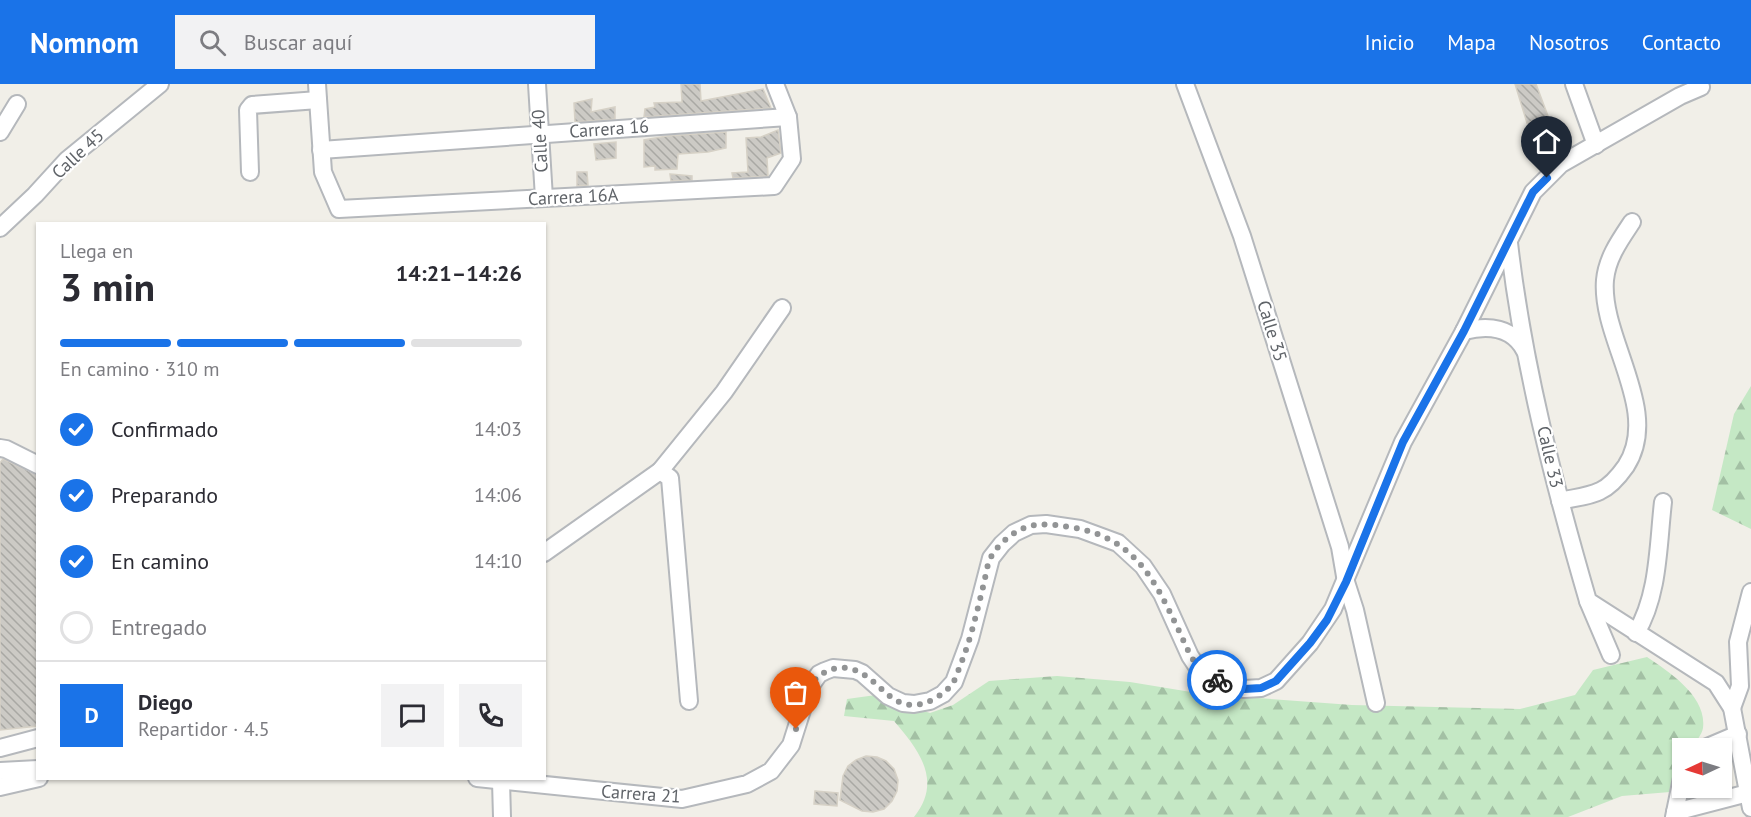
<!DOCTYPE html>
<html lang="es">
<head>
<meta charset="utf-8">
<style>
  body { margin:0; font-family:"PT Sans",sans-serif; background:#f2f2f3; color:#2b2b33; height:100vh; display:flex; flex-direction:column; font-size:22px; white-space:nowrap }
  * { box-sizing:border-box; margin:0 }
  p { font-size:20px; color:#7c7c81 }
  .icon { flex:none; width:33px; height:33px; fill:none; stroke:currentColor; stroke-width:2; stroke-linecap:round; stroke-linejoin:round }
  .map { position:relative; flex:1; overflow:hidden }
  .side { position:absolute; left:36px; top:138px; width:510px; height:558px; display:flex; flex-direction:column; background:#fff; border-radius:0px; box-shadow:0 2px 4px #0004 }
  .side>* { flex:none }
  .needle { width:39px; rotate:266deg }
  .tools { position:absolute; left:1672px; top:654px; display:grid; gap:12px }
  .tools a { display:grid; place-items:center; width:60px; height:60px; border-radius:0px; background:#fff; box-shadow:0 2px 4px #0004; font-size:30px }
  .pin { position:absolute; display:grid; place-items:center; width:51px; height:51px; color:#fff; margin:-62px -26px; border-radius:50% 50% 50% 0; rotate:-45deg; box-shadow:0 0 6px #0007 }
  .pin .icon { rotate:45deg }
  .courier { position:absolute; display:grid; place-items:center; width:60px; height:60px; margin:-30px; border:4px solid #1a73e8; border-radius:50%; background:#fff; color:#222; box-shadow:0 2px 8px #0007 }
  .summary em { font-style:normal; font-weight:800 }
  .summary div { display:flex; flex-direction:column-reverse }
  .summary { display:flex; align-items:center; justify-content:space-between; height:102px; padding:0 24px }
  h1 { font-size:39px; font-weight:800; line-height:45px }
  .bar { display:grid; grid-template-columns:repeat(4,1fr); gap:9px 6px; align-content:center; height:72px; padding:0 24px }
  .bar i { height:8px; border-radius:4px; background:#e1e1e2 }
  .bar .selected { background:#1a73e8 }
  .bar p { grid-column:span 4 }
  .line { display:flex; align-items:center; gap:15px; padding:0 24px; border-top:2px solid #e1e1e2 }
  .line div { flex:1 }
  .round { display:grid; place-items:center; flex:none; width:63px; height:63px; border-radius:0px; background:#f2f2f3 }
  ol { padding:0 24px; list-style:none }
  li { display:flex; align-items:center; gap:18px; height:66px }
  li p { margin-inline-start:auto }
  li .icon { padding:6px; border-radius:50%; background:#1a73e8; color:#fff; stroke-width:4 }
  li:last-child { color:#7c7c81 }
  li i { width:33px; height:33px; border:3px solid #e1e1e2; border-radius:50% }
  header { display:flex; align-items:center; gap:36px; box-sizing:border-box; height:84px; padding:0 30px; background:#1a73e8; color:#fff }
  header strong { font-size:28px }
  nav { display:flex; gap:33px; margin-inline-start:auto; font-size:21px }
  .search { width:420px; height:54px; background:#f2f2f3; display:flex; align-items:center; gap:15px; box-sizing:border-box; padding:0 21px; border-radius:0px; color:#7c7c81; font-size:22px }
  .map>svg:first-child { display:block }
  .forest { fill:url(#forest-firs) }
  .building { fill:url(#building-back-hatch); stroke:#d6d1c6; stroke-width:1.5 }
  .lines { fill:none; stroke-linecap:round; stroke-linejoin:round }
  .minor-casing { stroke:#b5b8bc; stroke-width:20 }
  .minor { stroke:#fff; stroke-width:16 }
  .done { stroke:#929495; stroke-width:6; stroke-dasharray:0 10.8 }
  .route { stroke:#1a73e8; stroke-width:8 }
  .labels { text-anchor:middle; stroke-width:4.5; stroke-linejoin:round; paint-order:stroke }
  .street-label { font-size:18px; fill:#5f6368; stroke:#fff }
</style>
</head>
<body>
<header>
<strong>Nomnom</strong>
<div class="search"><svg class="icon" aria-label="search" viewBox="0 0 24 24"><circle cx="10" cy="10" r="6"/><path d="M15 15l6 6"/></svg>Buscar aquí</div>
<nav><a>Inicio</a><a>Mapa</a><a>Nosotros</a><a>Contacto</a></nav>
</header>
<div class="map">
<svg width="1751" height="733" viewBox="0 0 1751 733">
  <defs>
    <pattern id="forest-firs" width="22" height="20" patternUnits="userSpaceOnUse" patternTransform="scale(1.5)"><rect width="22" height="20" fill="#c5e8c5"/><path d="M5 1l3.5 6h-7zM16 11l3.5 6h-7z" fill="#a3c0a4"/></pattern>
    <pattern id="building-back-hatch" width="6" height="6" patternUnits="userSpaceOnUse" patternTransform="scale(1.5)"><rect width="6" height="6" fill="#cccac5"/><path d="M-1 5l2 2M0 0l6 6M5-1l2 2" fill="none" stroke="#a9a8a4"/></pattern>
  </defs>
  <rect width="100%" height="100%" fill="#f1efe8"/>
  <!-- forest -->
  <g class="forest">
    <polygon points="1751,302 1751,445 1712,426 1734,330"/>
    <path d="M 1647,573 C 1669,588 1707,612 1703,644 C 1702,651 1695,658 1692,664 L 1683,664 L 1683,681 L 1670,708 L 1622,712 L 1568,733 L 914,733 C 943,697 919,666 894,637 L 844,632 L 847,615 L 876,611 L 930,629 L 953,621 L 989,597 L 1057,592 L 1130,598 L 1203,610 L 1352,621 L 1520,625 L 1575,611 L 1593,586 Z"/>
  </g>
  <!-- building -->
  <g class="building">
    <polygon points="681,0 700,0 701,17 763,5 771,24 644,33 645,25 655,23 654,19 682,18"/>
    <polygon points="1515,0 1536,0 1548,32 1527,39"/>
    <polygon points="592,15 591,28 615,23 615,35 575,38 574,19"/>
    <polygon points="778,46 781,69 767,74 768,92 733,94 732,89 748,88 746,54 761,53"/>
    <polygon points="726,48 726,64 708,68 678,70 677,85 655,86 655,82 644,83 644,56 667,52"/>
    <polygon points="616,58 616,74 596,76 594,60"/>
    <polygon points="577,88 587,88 588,101 577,102"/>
    <polygon points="670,90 692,92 692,96 671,97"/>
    <polygon points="3,375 38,391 38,642 0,646 0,379"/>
    <polygon points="866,672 877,673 886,677 894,685 898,696 897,707 892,717 884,725 873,728 862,727 840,716 843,692 848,682 856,676"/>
    <polygon points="815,707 838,709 837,722 814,720"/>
  </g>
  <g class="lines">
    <defs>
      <g id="minor">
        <polyline points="317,0 323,88 339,125 774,102 792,75 788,33 775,0"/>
        <polyline points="537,0 544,114"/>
        <polyline points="1185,0 1242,152 1340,463 1346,498 1355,526 1376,619"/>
        <polyline points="1574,0 1596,61"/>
        <polyline points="0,48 17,20"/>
        <polyline points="321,66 788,33"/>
        <polyline points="250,88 248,26 252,21 318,16"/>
        <polyline points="0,144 35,111 67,76 160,0"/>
        <path d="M 1509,159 C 1523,281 1554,400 1588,517 L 1716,599 L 1732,624 L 1751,724"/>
        <path d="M 1464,247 C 1488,241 1513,243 1525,267"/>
        <polyline points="0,364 6,365 38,381"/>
        <polyline points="660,387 724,308 782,224"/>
        <path d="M 1560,417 C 1572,414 1588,413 1600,407 C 1611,402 1619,392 1626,382 C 1662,326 1600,255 1605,196 C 1607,174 1620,156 1632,138"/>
        <polyline points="544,469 660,387 670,394 689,617"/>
        <polyline points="1588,517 1611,571"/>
        <path d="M 1636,549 C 1659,511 1658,461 1663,418"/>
        <polyline points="1732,624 1740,602 1738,558 1751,508"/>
        <polyline points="0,664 38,654"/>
        <polyline points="1705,664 1738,650"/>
        <polyline points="0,687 38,685"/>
        <polyline points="477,694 682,715 747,700 771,687 791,661 809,604 819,590 825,587 833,584 855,586 862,589 888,612 903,619 914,620 930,617 943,610 954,598 970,555 991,474 1002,460 1014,449 1031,441 1046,440 1080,445 1118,459 1143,482 1162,510 1190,572 1198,584 1207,591 1227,601 1244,605 1261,604 1276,597 1310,559 1333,525 1403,358 1464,247 1533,108 1561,80 1680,12 1701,3"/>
        <polyline points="501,697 502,733"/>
        <polyline points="0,703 39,694"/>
        <polyline points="1675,728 1748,709"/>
        <polyline points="1674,733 1683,689"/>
      </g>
    </defs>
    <!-- minor casing -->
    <use href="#minor" class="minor-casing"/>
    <!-- minor -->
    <use href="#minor" class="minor"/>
  </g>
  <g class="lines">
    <!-- done -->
    <path class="done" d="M 796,645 C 801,632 803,614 810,602 C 821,585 843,578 861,589 C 885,602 896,633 932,616 C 940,612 948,606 953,599 C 956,594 958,587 960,582 C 971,555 977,527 984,499 C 986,491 987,480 991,473 C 996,464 1005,455 1013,450 C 1031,437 1050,440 1070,443 C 1134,453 1154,494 1179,547 C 1190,570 1193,584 1217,596"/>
    <!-- route -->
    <polyline class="route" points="1217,596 1227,601 1244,605 1261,604 1276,597 1310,559 1327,536 1346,498 1403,358 1464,247 1533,108 1547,94"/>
  </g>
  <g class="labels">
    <!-- street labels -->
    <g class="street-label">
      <text transform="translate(609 45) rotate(-4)" y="6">Carrera 16</text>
      <text transform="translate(540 57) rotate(-93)" y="6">Calle 40</text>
      <text transform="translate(78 70) rotate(-43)" y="6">Calle 45</text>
      <text transform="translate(573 113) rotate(-3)" y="6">Carrera 16A</text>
      <text transform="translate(1272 247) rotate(73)" y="6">Calle 35</text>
      <text transform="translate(1550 373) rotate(77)" y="6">Calle 33</text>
      <text transform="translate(641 710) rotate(4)" y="6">Carrera 21</text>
    </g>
  </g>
</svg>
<div class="tools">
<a><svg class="needle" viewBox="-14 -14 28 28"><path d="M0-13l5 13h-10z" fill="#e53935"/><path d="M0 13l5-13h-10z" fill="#7c7c81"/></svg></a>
</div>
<div class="pin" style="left:796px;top:645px;background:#ea580c"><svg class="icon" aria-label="bag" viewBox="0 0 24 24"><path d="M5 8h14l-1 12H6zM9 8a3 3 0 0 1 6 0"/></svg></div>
<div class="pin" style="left:1547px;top:94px;background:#1f2937"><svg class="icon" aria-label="home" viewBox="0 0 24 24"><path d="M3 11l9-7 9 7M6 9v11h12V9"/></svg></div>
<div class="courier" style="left:1217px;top:596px"><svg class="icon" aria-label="bike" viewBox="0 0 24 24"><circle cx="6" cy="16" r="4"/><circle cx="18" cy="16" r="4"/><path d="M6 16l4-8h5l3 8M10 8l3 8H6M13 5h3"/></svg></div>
<section class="side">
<div class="summary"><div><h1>3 min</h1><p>Llega en</p></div><em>14:21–14:26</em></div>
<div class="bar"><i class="selected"></i><i class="selected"></i><i class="selected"></i><i></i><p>En camino · 310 m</p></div>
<ol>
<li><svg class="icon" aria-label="check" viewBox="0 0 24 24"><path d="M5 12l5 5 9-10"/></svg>Confirmado<p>14:03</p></li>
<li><svg class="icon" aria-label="check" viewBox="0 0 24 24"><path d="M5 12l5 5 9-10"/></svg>Preparando<p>14:06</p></li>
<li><svg class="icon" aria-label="check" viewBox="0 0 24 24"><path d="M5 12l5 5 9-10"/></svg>En camino<p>14:10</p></li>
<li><i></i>Entregado</li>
</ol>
<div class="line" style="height:108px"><b class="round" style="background:#1a73e8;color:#fff">D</b><div><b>Diego</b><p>Repartidor · 4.5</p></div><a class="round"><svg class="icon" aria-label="chat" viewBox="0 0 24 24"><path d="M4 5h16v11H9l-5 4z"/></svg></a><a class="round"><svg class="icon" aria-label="phone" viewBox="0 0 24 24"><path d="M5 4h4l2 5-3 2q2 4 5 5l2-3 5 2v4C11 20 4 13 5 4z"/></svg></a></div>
</section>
</div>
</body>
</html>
